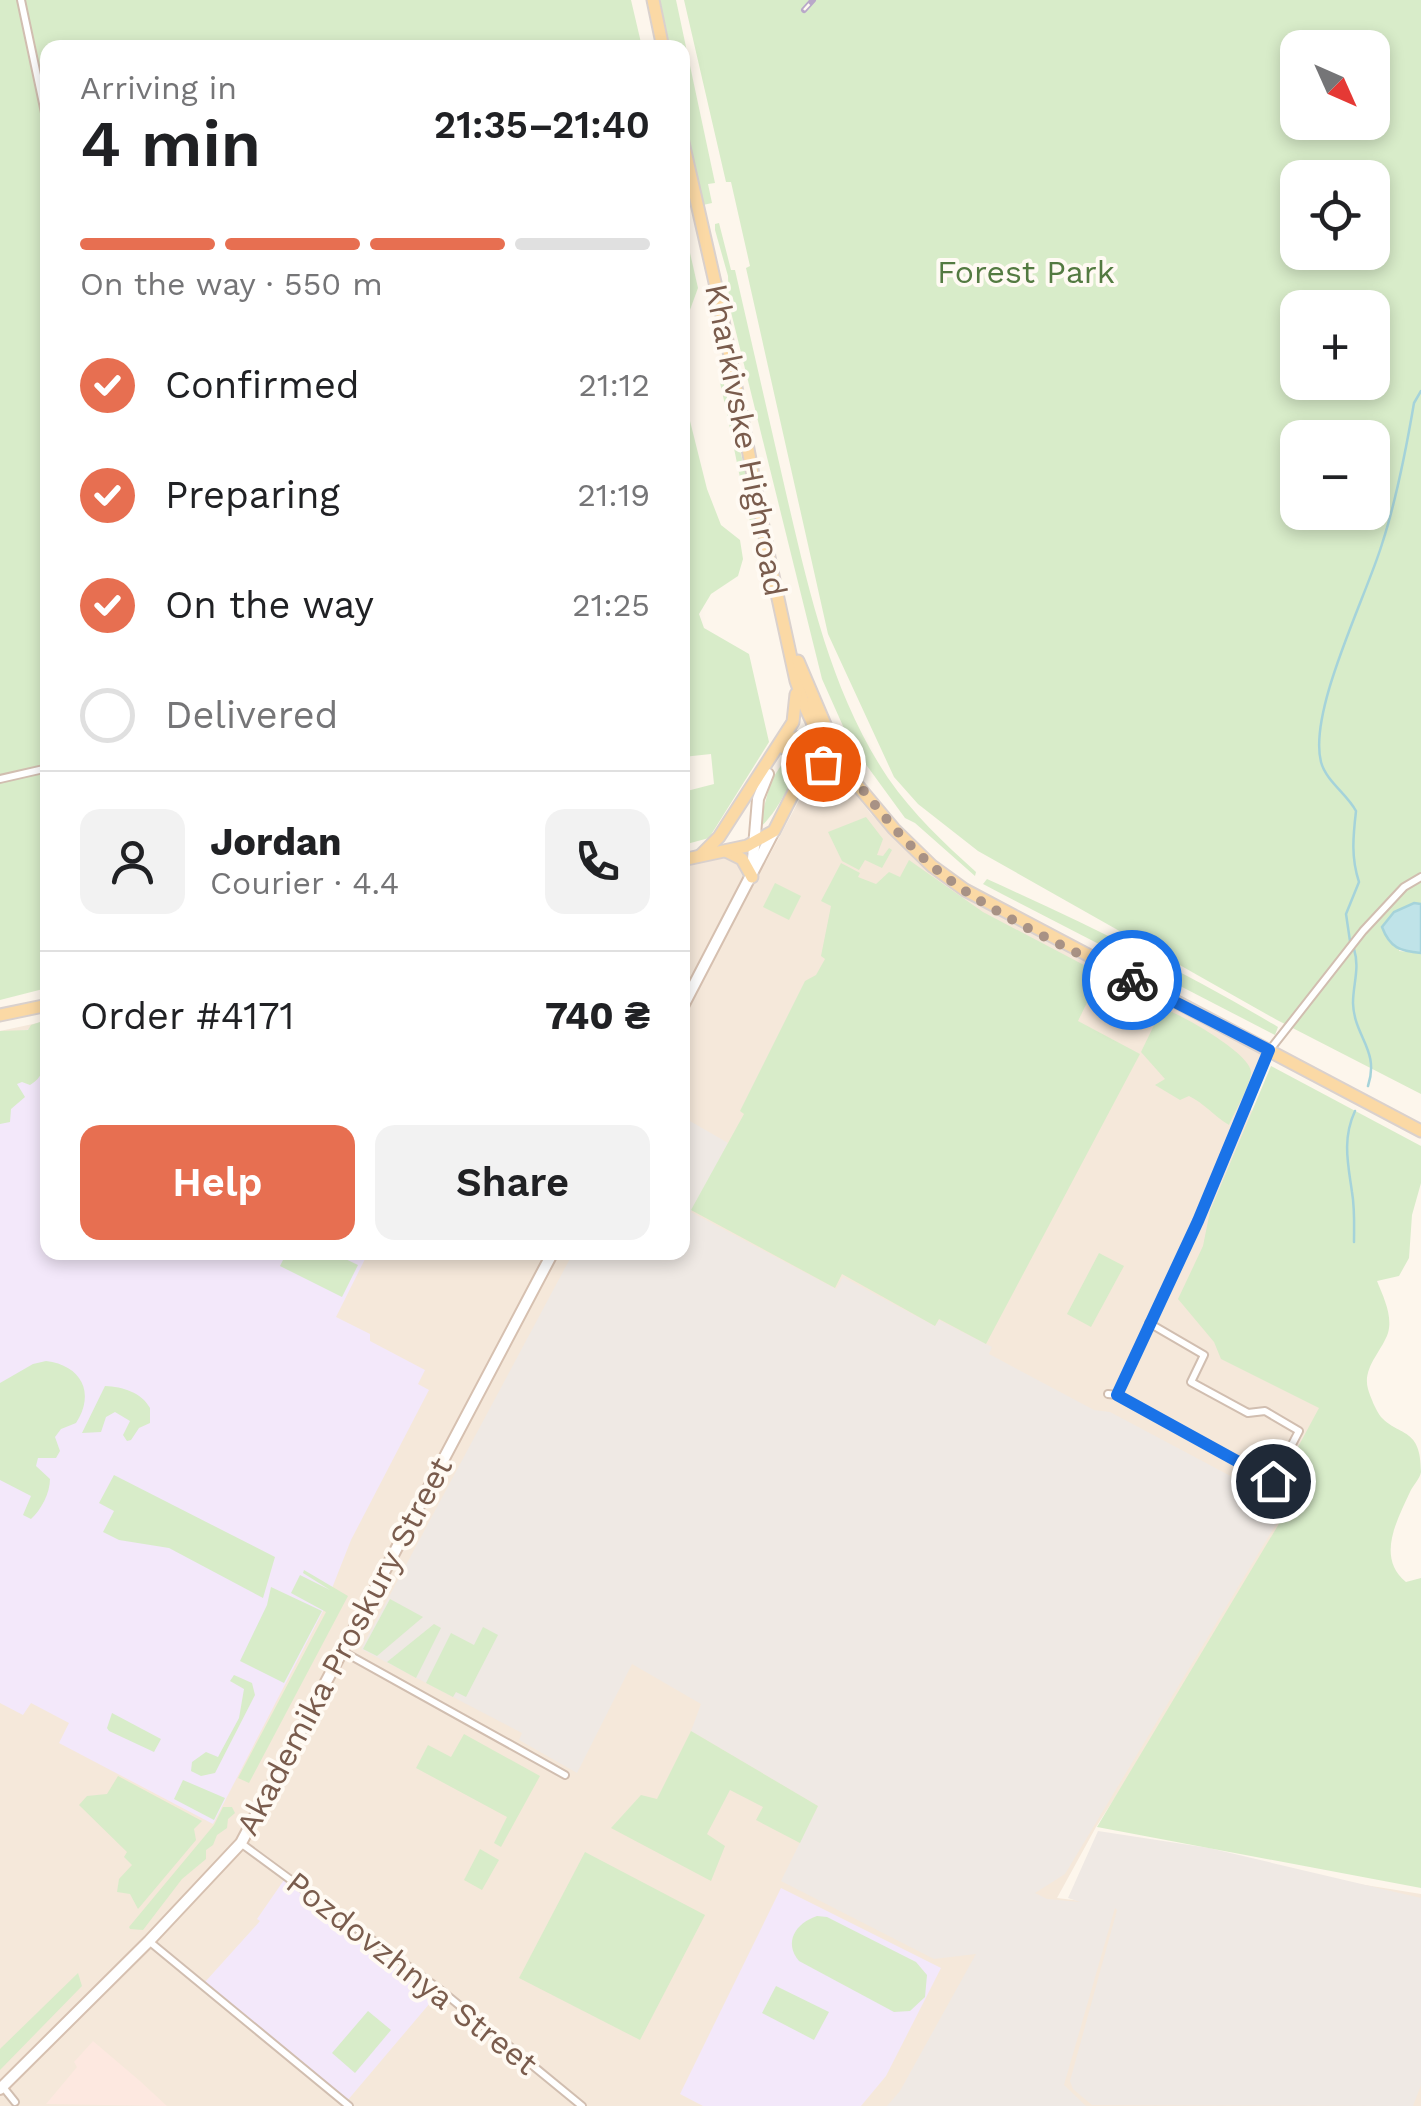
<!DOCTYPE html>
<html lang="en">
<head>
<meta charset="utf-8">
<style>
  body { margin:0; font-family:"Work Sans",sans-serif; background:#f2f2f2; color:#202124; height:100vh; display:flex; flex-direction:column; font-size:38px; white-space:nowrap }
  * { box-sizing:border-box; margin:0 }
  p { font-size:32px; color:#757577 }
  .icon { flex:none; width:55px; height:55px; fill:none; stroke:currentColor; stroke-width:2; stroke-linecap:round; stroke-linejoin:round }
  .map { position:relative; flex:1; overflow:hidden }
  .sheet { position:absolute; left:40px; top:40px; width:650px; height:1220px; display:flex; flex-direction:column; background:#fff; border-radius:20px; box-shadow:0 5px 15px #0003 }
  .sheet>* { flex:none }
  .needle { width:65px; rotate:135deg }
  .fabs { position:absolute; left:1280px; top:30px; display:grid; gap:20px }
  .fabs a { display:grid; place-items:center; width:110px; height:110px; border-radius:20px; background:#fff; box-shadow:0 5px 15px #0003; font-size:50px }
  .pin { position:absolute; display:grid; place-items:center; width:85px; height:85px; color:#fff; margin:-42px; border:5px solid #fff; border-radius:50%; box-shadow:0 2px 10px #0007 }
  .courier { position:absolute; display:grid; place-items:center; width:100px; height:100px; margin:-50px; border:8px solid #1a73e8; border-radius:50%; background:#fff; color:#222; box-shadow:0 2px 12px #0007 }
  .headline em { font-style:normal; font-weight:600 }
  .headline div { display:flex; flex-direction:column-reverse }
  .headline { display:flex; align-items:center; justify-content:space-between; height:170px; padding:0 40px }
  h1 { font-size:65px; font-weight:600; line-height:75px }
  .bar { display:grid; grid-template-columns:repeat(4,1fr); gap:15px 10px; align-content:center; height:120px; padding:0 40px }
  .bar i { height:12px; border-radius:8px; background:#e0e0e0 }
  .bar .active { background:#e76f51 }
  .bar p { grid-column:span 4 }
  .line { display:flex; align-items:center; gap:25px; padding:0 40px; border-top:2px solid #e0e0e0 }
  .line div { flex:1 }
  .round { display:grid; place-items:center; flex:none; width:105px; height:105px; border-radius:20px; background:#f2f2f2 }
  ol { padding:0 40px; list-style:none }
  li { display:flex; align-items:center; gap:30px; height:110px }
  li p { margin-inline-start:auto }
  li .icon { padding:10px; border-radius:50%; background:#e76f51; color:#fff; stroke-width:4 }
  li:last-child { color:#757577 }
  li i { width:55px; height:55px; border:5px solid #e0e0e0; border-radius:50% }
  .action { display:flex; gap:20px; margin-top:auto; padding:20px 40px }
  .action a { flex:1; height:115px; border-radius:20px; background:#e76f51; color:#fff; font-size:40px; font-weight:600; line-height:115px; text-align:center }
  .action a+a { background:#f2f2f2; color:#202124 }
  .map>svg:first-child { display:block }
  .residential { fill:#f5e8da }
  .commercial { fill:#fde8e0 }
  .industrial { fill:#efe9e4 }
  .education { fill:#f3e8fa }
  .green { fill:#d8ecc9; fill-rule:evenodd }
  .water { fill:#bfe3e8; stroke:#a5d3da; stroke-width:2.5 }
  .lines { fill:none; stroke-linecap:round; stroke-linejoin:round }
  .stream { stroke:#a5d3da; stroke-width:2.5 }
  .street-casing { stroke:#d1beb0; stroke-width:10 }
  .secondary-casing { stroke:#d6c0b0; stroke-width:14 }
  .primary-casing { stroke:#dad1cd; stroke-width:15 }
  .street { stroke:#fff; stroke-width:6 }
  .secondary { stroke:#fff; stroke-width:10 }
  .primary { stroke:#fbd9a5; stroke-width:11 }
  .rail-casing { stroke:#b9a8c9; stroke-width:6 }
  .rail { stroke:#fffaf3; stroke-width:2.5; stroke-dasharray:8; stroke-linecap:butt }
  .done { stroke:#a89285; stroke-width:10; stroke-dasharray:0 18 }
  .route { stroke:#1a73e8; stroke-width:12 }
  .labels { text-anchor:middle; stroke-width:8; stroke-linejoin:round; paint-order:stroke }
  .park-label { font-size:32px; fill:#537a41; stroke:#fffaf3 }
  .street-label { font-size:32px; fill:#7a5c4d; stroke:#fffaf3 }
</style>
</head>
<body>
<div class="map">
<svg width="1421" height="2106" viewBox="0 0 1421 2106">
  <rect width="100%" height="100%" fill="#fdf6ec"/>
  <!-- residential -->
  <polygon class="residential" points="827,765 838,772 871,814 930,872 977,903 1264,1053 1245,1101 1265,1130 1363,1412 1096,1827 1057,1898 1115,1905 1328,1879 1421,1894 1421,2106 0,2106 0,1031 47,1021 48,1252 682,1252 683,869 719,853 744,851 766,862 811,778"/>
  <!-- commercial -->
  <polygon class="commercial" points="93,2041 140,2081 167,2106 46,2104 77,2067 74,2062"/>
  <!-- industrial -->
  <polygon class="industrial" points="683,1117 728,1143 691,1212 836,1289 843,1277 935,1326 939,1320 992,1347 989,1354 1094,1410 1110,1412 1287,1506 1065,1874 1035,1893 1047,1899 1080,1902 1068,1898 1098,1831 1209,1848 1421,1898 1421,2085 1413,2106 1092,2105 1073,2089 1070,2081 1117,1910 1115,1908 1064,2085 1086,2106 887,2106 900,2091 976,1954 934,1959 781,1881 818,1806 691,1731 701,1704 632,1664 577,1773 519,1740 522,1733 361,1649 573,1253 682,1252"/>
  <!-- education -->
  <g class="education">
    <polygon points="47,1026 48,1252 368,1253 336,1317 370,1334 370,1341 425,1370 418,1384 429,1390 351,1540 323,1611 213,1824 59,1743 69,1723 31,1703 23,1715 0,1703 0,1035"/>
    <polygon points="284,1880 436,1996 347,2101 205,1982 260,1921 257,1919"/>
    <polygon points="781,1888 941,1968 886,2076 861,2106 703,2106 680,2094"/>
  </g>
  <!-- green -->
  <g class="green">
    <polygon points="0,0 631,0 642,47 48,48 47,988 0,1000"/>
    <polygon points="658,0 676,0 715,183 708,184 712,203 703,205 683,111 682,48 669,47"/>
    <path d="M 684,0 L 1421,0 L 1421,904 L 1414,903 L 1399,951 L 1421,953 L 1421,1094 L 1277,1020 L 978,851 L 918,804 L 894,777 L 828,634 L 746,268 L 750,266 L 731,182 L 726,182 ZM 1298,48 L 1372,48 L 1372,122 L 1298,122 ZM 1298,178 L 1372,178 L 1372,252 L 1298,252 ZM 1298,308 L 1372,308 L 1372,382 L 1298,382 ZM 1298,438 L 1372,438 L 1372,512 L 1298,512 Z"/>
    <polygon points="683,222 698,288 683,329 682,329"/>
    <path d="M 719,223 L 731,270 L 735,270 C 752,344 769,419 786,493 C 809,591 831,693 888,778 C 913,814 944,843 976,872 L 975,876 L 915,823 L 905,818 L 851,744 L 822,679 L 729,304 L 728,276 L 715,230 L 715,224 Z"/>
    <path d="M 722,377 L 759,527 L 752,530 C 739,479 731,429 719,378 Z"/>
    <polygon points="684,397 707,489 721,525 740,540 743,559 738,576 711,594 699,614 704,628 749,654 769,742 709,838 683,845 683,792 714,784 711,754 683,757"/>
    <path d="M 806,738 C 803,763 778,814 758,829 L 771,781 L 798,739 Z"/>
    <polygon points="866,817 883,839 877,855 883,856 889,848 892,850 882,868 865,860 859,870 842,861 828,832"/>
    <polygon points="909,860 983,912 1101,974 1078,1021 1140,1054 986,1344 939,1319 935,1326 842,1274 835,1288 691,1210 744,1114 740,1111 805,981 816,975 825,959 821,956 831,906 821,901 841,863 860,873 858,877 876,884 889,872 900,877"/>
    <path d="M 987,879 C 1086,924 1184,971 1278,1027 L 1275,1035 L 1002,894 L 983,884 Z"/>
    <polygon points="775,883 801,896 789,920 763,907"/>
    <path d="M 1157,1006 C 1176,1011 1253,1054 1251,1073 C 1250,1086 1234,1113 1229,1125 C 1214,1116 1204,1103 1189,1096 L 1180,1100 L 1155,1085 L 1165,1079 L 1141,1052 L 1156,1021 Z"/>
    <path d="M 43,1021 C 43,1044 54,1071 30,1085 L 22,1082 L 17,1084 L 25,1097 L 11,1109 L 10,1122 L 0,1124 L 0,1031 L 28,1030 L 31,1025 Z"/>
    <path d="M 1271,1066 L 1421,1146 L 1421,1183 L 1412,1215 L 1409,1258 L 1399,1276 L 1377,1281 C 1383,1296 1393,1316 1388,1333 C 1382,1351 1362,1368 1368,1389 C 1370,1396 1376,1411 1381,1417 C 1400,1437 1421,1427 1421,1472 C 1420,1479 1413,1485 1410,1492 C 1397,1520 1376,1558 1406,1582 L 1421,1578 L 1421,1888 L 1097,1827 L 1289,1507 L 1278,1484 L 1319,1408 L 1221,1359 L 1214,1342 L 1178,1299 L 1203,1246 L 1210,1211 Z"/>
    <polygon points="287,1252 333,1253 358,1265 342,1297 280,1266"/>
    <polygon points="1099,1253 1124,1266 1091,1327 1067,1314"/>
    <path d="M 46,1361 C 81,1365 96,1393 76,1423 L 61,1429 L 55,1437 L 60,1451 L 56,1458 L 38,1458 L 36,1466 L 50,1479 C 50,1493 41,1510 31,1519 L 23,1515 L 31,1496 L 0,1480 L 0,1383 L 33,1364 Z"/>
    <path d="M 105,1386 C 123,1387 141,1392 150,1408 L 150,1423 L 139,1428 L 131,1440 L 127,1441 L 123,1435 L 130,1421 L 115,1412 L 106,1417 L 101,1432 L 82,1433 Z"/>
    <polygon points="114,1475 275,1557 263,1598 169,1548 119,1540 103,1532 114,1511 99,1503"/>
    <polygon points="304,1570 348,1596 249,1783 238,1778 326,1612 291,1593 300,1575 330,1590 303,1573"/>
    <polygon points="271,1587 322,1611 284,1683 240,1661 267,1605"/>
    <polygon points="390,1599 423,1617 377,1656 363,1649"/>
    <polygon points="434,1624 441,1628 416,1678 387,1662"/>
    <polygon points="483,1627 498,1635 466,1697 456,1692 453,1697 426,1683 451,1633 474,1645"/>
    <polygon points="234,1675 252,1683 255,1695 215,1773 201,1776 191,1771 192,1762 206,1752 218,1757 239,1718 244,1689 230,1681"/>
    <polygon points="112,1713 161,1739 154,1752 109,1731 107,1728"/>
    <polygon points="691,1731 818,1806 800,1843 756,1820 763,1807 730,1790 707,1834 725,1846 711,1881 611,1828 641,1795 657,1799"/>
    <polygon points="464,1734 540,1776 501,1847 494,1843 507,1817 416,1768 428,1745 451,1757"/>
    <polygon points="118,1776 202,1821 194,1829 196,1840 138,1909 130,1894 117,1892 119,1879 132,1865 124,1857 127,1852 79,1805 87,1796 107,1794"/>
    <polygon points="183,1780 225,1798 214,1820 174,1799"/>
    <polygon points="223,1807 232,1807 235,1813 228,1819 227,1828 217,1835 213,1845 206,1850 206,1859 182,1879 143,1930 130,1929 129,1927 214,1825"/>
    <polygon points="480,1849 499,1860 482,1890 464,1880"/>
    <polygon points="585,1852 705,1915 640,2040 519,1978"/>
    <path d="M 817,1916 L 827,1917 L 916,1962 L 927,1975 L 925,1997 L 910,2011 L 894,2012 L 799,1961 C 783,1942 796,1923 817,1916 Z"/>
    <polygon points="78,1973 82,1986 0,2070 0,2049"/>
    <polygon points="776,1986 829,2012 814,2040 762,2013"/>
    <polygon points="368,2011 391,2030 355,2073 332,2053"/>
  </g>
  <!-- water -->
  <path class="water" d="M 1414,903 L 1421,904 L 1421,953 C 1400,951 1390,948 1382,927 L 1394,912 Z"/>
  <g class="lines">
    <!-- stream -->
    <g class="stream">
      <path d="M 1350,941 L 1346,914 L 1359,882 C 1351,858 1353,837 1356,811 C 1347,794 1326,781 1321,762 C 1308,711 1366,597 1382,544 C 1397,498 1406,450 1414,403 L 1421,391"/>
      <path d="M 1354,949 C 1360,968 1353,984 1353,1003 C 1354,1037 1380,1050 1368,1086"/>
      <path d="M 1354,1242 C 1354,1226 1355,1209 1352,1192 C 1348,1164 1342,1139 1355,1111"/>
    </g>
    <defs>
      <g id="street">
        <polyline points="21,0 48,127"/>
        <polyline points="0,779 48,768"/>
        <polyline points="1108,1394 1117,1395 1198,1221 1269,1051 1363,931 1404,887 1421,877"/>
        <polyline points="1117,1395 1273,1481 1299,1431 1265,1411 1248,1413 1191,1382 1204,1355 1149,1323"/>
        <polyline points="342,1651 565,1775"/>
        <polyline points="242,1844 443,1992 582,2106"/>
        <polyline points="150,1942 349,2106"/>
        <polyline points="3,2087 15,2102"/>
      </g>
      <g id="secondary">
        <polyline points="752,871 758,799 768,774"/>
        <polyline points="682,1008 774,831"/>
        <polyline points="0,2089 149,1941 241,1843 553,1252"/>
      </g>
      <g id="primary">
        <polyline points="653,0 663,48"/>
        <polyline points="682,138 719,300 769,557 796,681 806,709 822,743 894,829 932,866 965,890 1421,1131"/>
        <polyline points="798,661 838,755"/>
        <polyline points="784,748 794,738 819,737"/>
        <polyline points="805,772 823,764 843,764"/>
        <polyline points="726,851 742,859 752,877"/>
        <polyline points="701,855 719,837 793,722 796,694"/>
        <polyline points="682,860 747,846 774,831 811,758 817,736 813,701"/>
        <polyline points="0,1015 48,1005"/>
      </g>
    </defs>
    <!-- street casing -->
    <use href="#street" class="street-casing"/>
    <!-- secondary casing -->
    <use href="#secondary" class="secondary-casing"/>
    <!-- primary casing -->
    <use href="#primary" class="primary-casing"/>
    <!-- street -->
    <use href="#street" class="street"/>
    <!-- secondary -->
    <use href="#secondary" class="secondary"/>
    <!-- primary -->
    <use href="#primary" class="primary"/>
    <defs>
      <polyline id="rail" points="804,10 813,0"/>
    </defs>
    <!-- rail casing -->
    <use href="#rail" class="rail-casing"/>
    <!-- rail -->
    <use href="#rail" class="rail"/>
  </g>
  <g class="lines">
    <!-- done -->
    <path class="done" d="M 823,764 L 843,764 C 873,803 903,843 942,874 C 998,918 1069,948 1132,980"/>
    <!-- route -->
    <polyline class="route" points="1132,980 1269,1050 1198,1221 1117,1395 1273,1481"/>
  </g>
  <g class="labels">
    <!-- park labels -->
    <g class="park-label">
      <text x="1026" y="283">Forest Park</text>
    </g>
    <!-- street labels -->
    <g class="street-label">
      <text transform="translate(746 440) rotate(79)" y="11">Kharkivske Highroad</text>
      <text transform="translate(344 1646) rotate(-62)" y="11">Akademika Proskury Street</text>
      <text transform="translate(412 1973) rotate(38)" y="11">Pozdovzhnya Street</text>
    </g>
  </g>
</svg>
<div class="fabs">
<a><svg class="needle" viewBox="-14 -14 28 28"><path d="M0-13l5 13h-10z" fill="#e53935"/><path d="M0 13l5-13h-10z" fill="#757577"/></svg></a>
<a><svg class="icon" aria-label="locate" viewBox="0 0 24 24"><circle cx="12" cy="12" r="6"/><path d="M12 2v4M12 18v4M2 12h4M18 12h4"/></svg></a>
<a>+</a>
<a>−</a>
</div>
<div class="pin" style="left:823px;top:764px;background:#ea580c"><svg class="icon" aria-label="bag" viewBox="0 0 24 24"><path d="M5 8h14l-1 12H6zM9 8a3 3 0 0 1 6 0"/></svg></div>
<div class="pin" style="left:1273px;top:1481px;background:#1f2937"><svg class="icon" aria-label="home" viewBox="0 0 24 24"><path d="M3 11l9-7 9 7M6 9v11h12V9"/></svg></div>
<div class="courier" style="left:1132px;top:980px"><svg class="icon" aria-label="bike" viewBox="0 0 24 24"><circle cx="6" cy="16" r="4"/><circle cx="18" cy="16" r="4"/><path d="M6 16l4-8h5l3 8M10 8l3 8H6M13 5h3"/></svg></div>
<section class="sheet">
<div class="headline"><div><h1>4 min</h1><p>Arriving in</p></div><em>21:35–21:40</em></div>
<div class="bar"><i class="active"></i><i class="active"></i><i class="active"></i><i></i><p>On the way · 550 m</p></div>
<ol>
<li><svg class="icon" aria-label="check" viewBox="0 0 24 24"><path d="M5 12l5 5 9-10"/></svg>Confirmed<p>21:12</p></li>
<li><svg class="icon" aria-label="check" viewBox="0 0 24 24"><path d="M5 12l5 5 9-10"/></svg>Preparing<p>21:19</p></li>
<li><svg class="icon" aria-label="check" viewBox="0 0 24 24"><path d="M5 12l5 5 9-10"/></svg>On the way<p>21:25</p></li>
<li><i></i>Delivered</li>
</ol>
<div class="line" style="height:180px"><a class="round"><svg class="icon" aria-label="person" viewBox="0 0 24 24"><circle cx="12" cy="8" r="4"/><path d="M4 21q1-7 8-7t8 7"/></svg></a><div><b>Jordan</b><p>Courier · 4.4</p></div><a class="round"><svg class="icon" aria-label="phone" viewBox="0 0 24 24"><path d="M5 4h4l2 5-3 2q2 4 5 5l2-3 5 2v4C11 20 4 13 5 4z"/></svg></a></div>
<div class="line" style="height:130px"><div>Order #4171</div><b>740 ₴</b></div>
<div class="action"><a>Help</a><a>Share</a></div>
</section>
</div>
</body>
</html>
